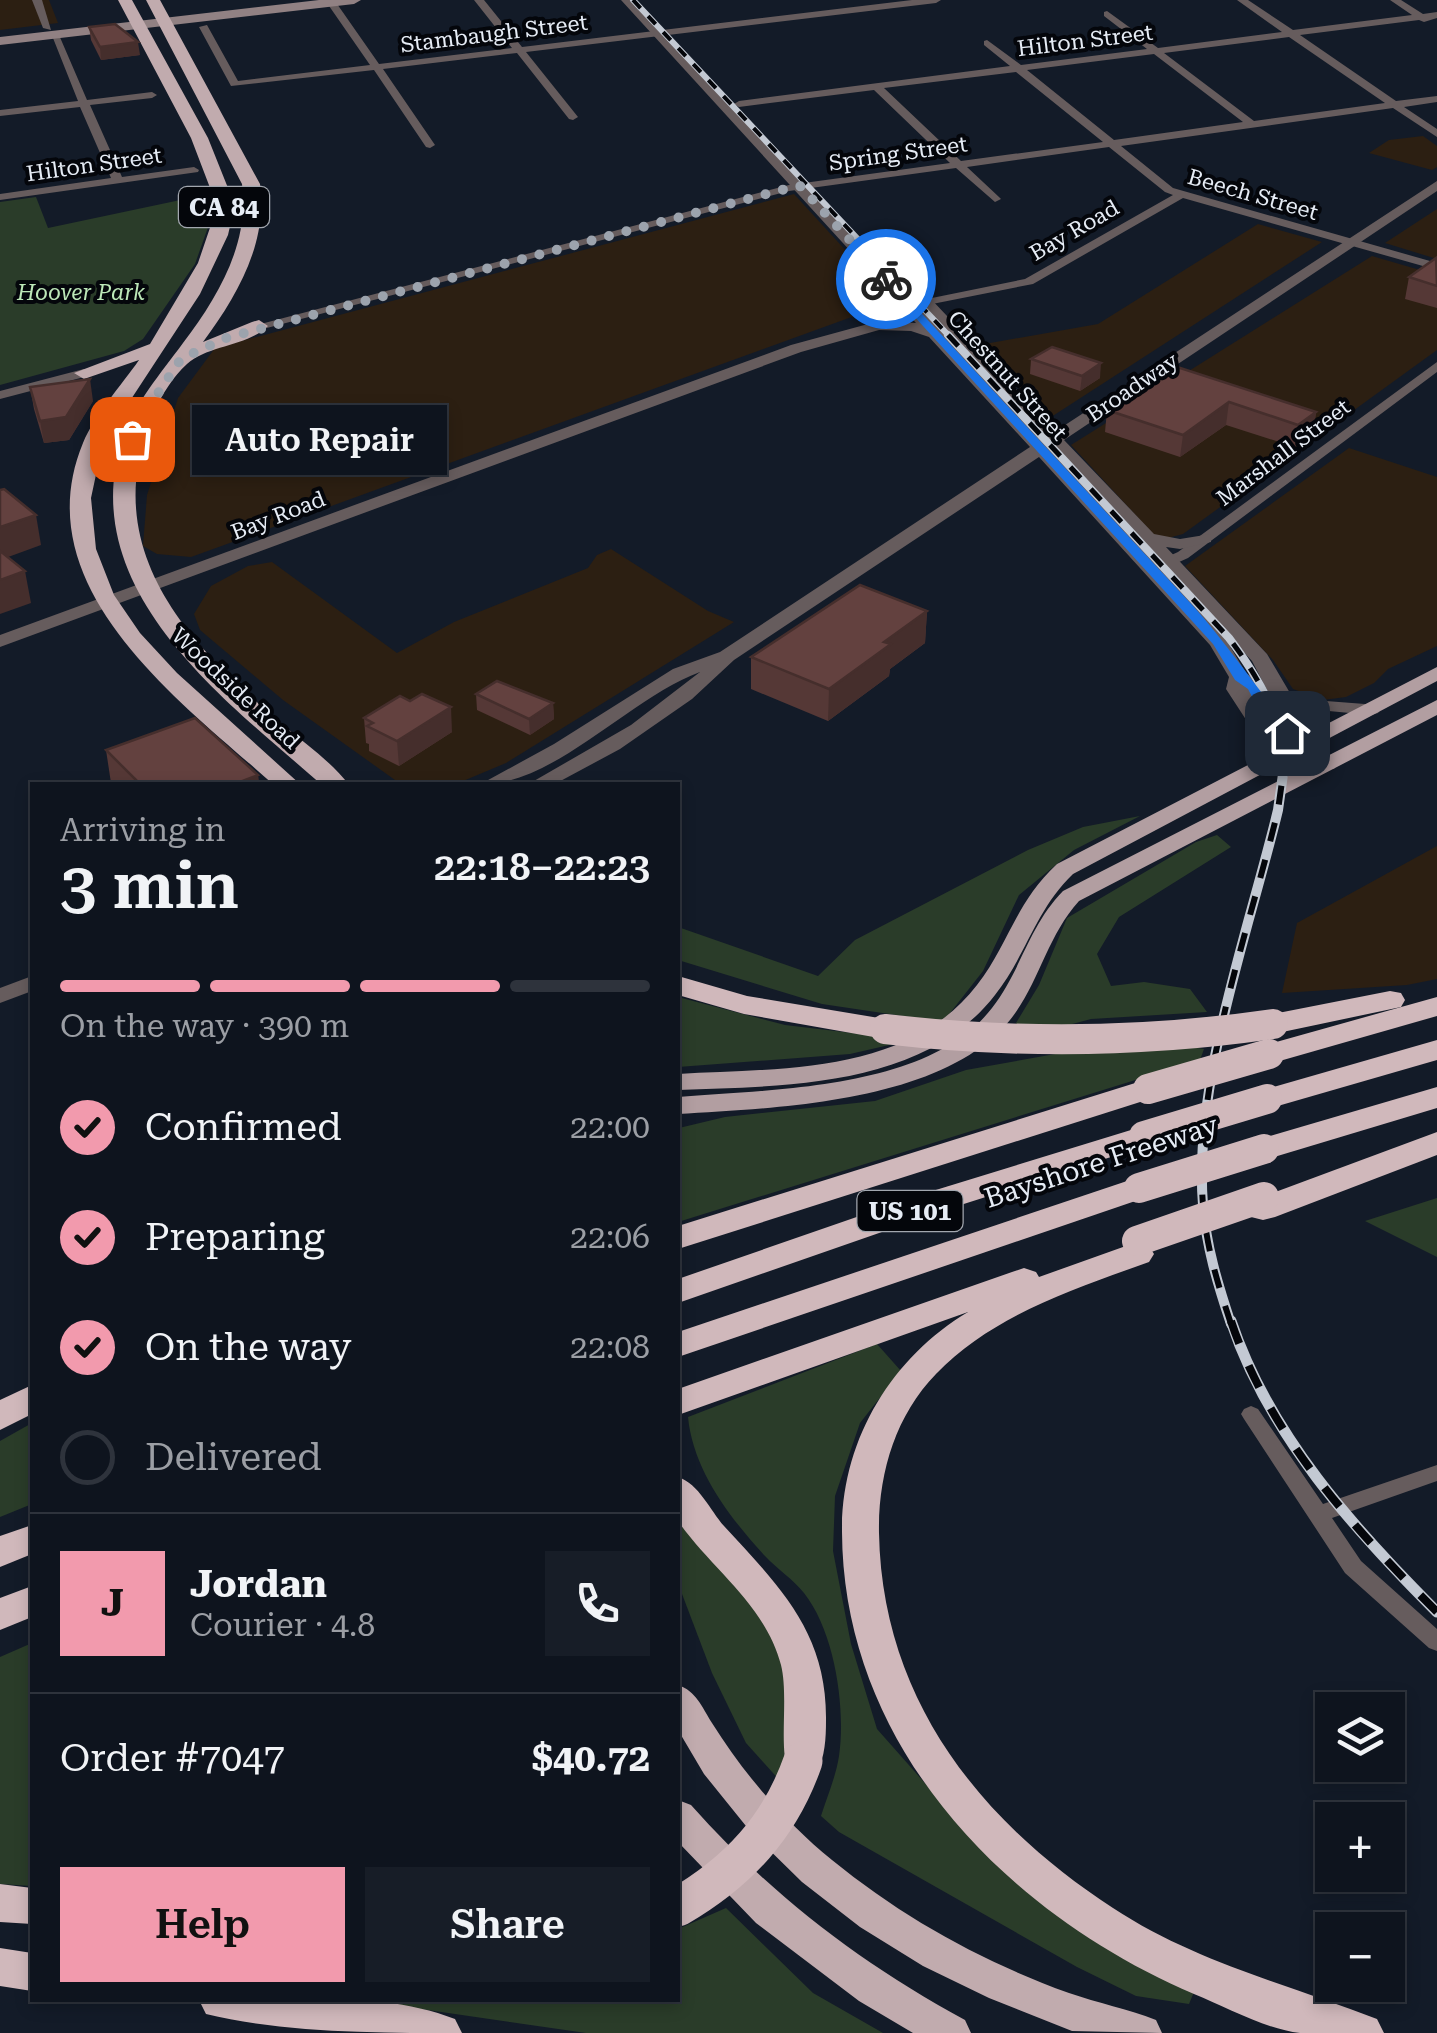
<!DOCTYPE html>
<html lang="en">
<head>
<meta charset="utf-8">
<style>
  body { margin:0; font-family:"Roboto Serif",serif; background:#171d27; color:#f1f3f6; height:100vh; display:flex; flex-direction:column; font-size:38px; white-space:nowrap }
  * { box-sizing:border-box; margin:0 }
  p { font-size:32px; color:#9b9ea4 }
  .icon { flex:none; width:55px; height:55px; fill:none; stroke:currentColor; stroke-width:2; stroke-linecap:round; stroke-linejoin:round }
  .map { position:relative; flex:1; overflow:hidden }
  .panel { position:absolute; left:30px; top:782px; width:650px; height:1220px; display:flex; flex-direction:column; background:#0e141e; border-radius:0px; box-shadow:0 5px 15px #0003,0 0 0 2px #2e333c }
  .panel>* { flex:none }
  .controls { position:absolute; left:1315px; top:1692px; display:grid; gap:20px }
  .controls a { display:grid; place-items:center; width:90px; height:90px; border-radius:0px; background:#0e141e; box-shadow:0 5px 15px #0003,0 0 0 2px #2e333c; font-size:50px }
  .pin { position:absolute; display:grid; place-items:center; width:85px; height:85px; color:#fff; margin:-42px; border-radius:20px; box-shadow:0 5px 15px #0006 }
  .courier { position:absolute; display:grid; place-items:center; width:100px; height:100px; margin:-50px; border:8px solid #1a73e8; border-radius:50%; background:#fff; color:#222; box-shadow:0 2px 12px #0007 }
  .bubble { position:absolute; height:70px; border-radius:0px; background:#0e141e; box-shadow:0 5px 15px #0003,0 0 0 2px #2e333c; font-size:32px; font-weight:600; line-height:70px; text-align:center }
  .head em { font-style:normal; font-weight:600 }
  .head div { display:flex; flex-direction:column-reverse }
  .head { display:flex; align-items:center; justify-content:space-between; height:170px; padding:0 30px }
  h1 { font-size:65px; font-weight:600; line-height:75px }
  .bar { display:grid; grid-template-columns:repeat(4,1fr); gap:15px 10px; align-content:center; height:120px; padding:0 30px }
  .bar i { height:12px; border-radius:8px; background:#2e333c }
  .bar .current { background:#f29aad }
  .bar p { grid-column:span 4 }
  .line { display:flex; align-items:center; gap:25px; padding:0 30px; border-top:2px solid #2e333c }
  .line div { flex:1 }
  .round { display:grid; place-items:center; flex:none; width:105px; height:105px; border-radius:0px; background:#171d27 }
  ol { padding:0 30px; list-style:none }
  li { display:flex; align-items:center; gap:30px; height:110px }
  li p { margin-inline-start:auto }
  li .icon { padding:10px; border-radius:50%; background:#f29aad; color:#111; stroke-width:4 }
  li:last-child { color:#9b9ea4 }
  li i { width:55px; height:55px; border:5px solid #2e333c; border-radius:50% }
  .cta { display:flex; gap:20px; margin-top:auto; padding:20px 30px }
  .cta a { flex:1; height:115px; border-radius:0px; background:#f29aad; color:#111; font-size:40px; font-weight:600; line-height:115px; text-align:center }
  .cta a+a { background:#171d27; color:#f1f3f6 }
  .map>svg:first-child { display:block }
  .commercial { fill:#2c1f12 }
  .green { fill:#2a3c29 }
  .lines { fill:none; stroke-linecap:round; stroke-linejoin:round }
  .minor { fill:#665c5d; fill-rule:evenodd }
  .tertiary { fill:#665c5d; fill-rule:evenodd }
  .secondary { fill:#918183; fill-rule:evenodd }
  .primary { fill:#b29ea1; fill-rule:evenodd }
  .trunk { fill:#c1abae; fill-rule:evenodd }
  .motorway { fill:#d0b8bb; fill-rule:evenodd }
  .rail-far3-casing { stroke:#c3c9d3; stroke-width:6 }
  .rail-far2-casing { stroke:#c3c9d3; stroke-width:8 }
  .rail-far1-casing { stroke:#c3c9d3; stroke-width:10 }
  .rail-casing { stroke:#c3c9d3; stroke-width:11 }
  .rail-far3 { stroke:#04060b; stroke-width:4; stroke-dasharray:11; stroke-linecap:butt }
  .rail-far2 { stroke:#04060b; stroke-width:5; stroke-dasharray:15; stroke-linecap:butt }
  .rail-far1 { stroke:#04060b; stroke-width:6; stroke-dasharray:19; stroke-linecap:butt }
  .rail { stroke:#04060b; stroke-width:8; stroke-dasharray:24; stroke-linecap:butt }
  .motorway-bridge-far1 { stroke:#d0b8bb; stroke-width:30 }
  .motorway-bridge { stroke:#d0b8bb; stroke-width:39 }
  .wall { fill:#553836 }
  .shaded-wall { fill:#452e2c }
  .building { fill:#63413f; stroke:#452e2c; stroke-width:2.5 }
  .route { fill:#1a73e8 }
  .done { stroke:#9ca3ad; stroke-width:10; stroke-dasharray:0 18 }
  .labels { text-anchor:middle; stroke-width:8; stroke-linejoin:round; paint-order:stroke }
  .far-street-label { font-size:22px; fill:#e6ecf5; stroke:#04060b }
  .far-park-label { font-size:22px; font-style:italic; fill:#bce7b8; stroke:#04060b }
  .shield { fill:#04060b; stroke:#a2a7af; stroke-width:2.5 }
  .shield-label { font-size:25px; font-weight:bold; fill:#e6ecf5 }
  .street-label { font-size:28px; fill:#e6ecf5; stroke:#04060b }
</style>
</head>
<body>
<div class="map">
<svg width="1437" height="2033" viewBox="0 0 1437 2033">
  <rect width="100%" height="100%" fill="#131b28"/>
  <!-- commercial -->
  <g class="commercial">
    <polygon points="0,0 49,0 58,23 0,30"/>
    <polygon points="1423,136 1437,146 1437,167 1432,170 1369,153 1389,140"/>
    <polygon points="794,194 893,302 191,557 157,554 143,546 147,495 178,398 215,348"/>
    <polygon points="1437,209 1437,259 1385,243"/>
    <polygon points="1258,224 1322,242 1048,419 979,345 1098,324"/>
    <polygon points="1372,256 1437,275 1437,350 1183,534 1168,538 1154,535 1071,445"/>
    <polygon points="1349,448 1437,477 1437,646 1388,669 1374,683 1346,697 1323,700 1293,689 1273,660 1185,566"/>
    <polygon points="611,549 708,611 734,622 506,763 456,784 402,785 283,700 200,630 194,614 211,586 248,566 272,562 397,653 454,622 588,568 597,555"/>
    <polygon points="1437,846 1437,979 1407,985 1282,993 1297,923"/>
  </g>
  <!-- green -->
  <g class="green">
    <polygon points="204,195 212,216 195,264 143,339 124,351 0,385 0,202 36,197 48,228"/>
    <polygon points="1140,816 1074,850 1019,895 983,971 943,1022 822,1004 678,960 678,927 818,976 855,940 1028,850 1083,827"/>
    <polygon points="1217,835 1231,847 1119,917 1097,954 1111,986 1144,982 1190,989 1207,1012 1091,1019 1061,1027 1013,1028 1039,985 1067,918 1196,842"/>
    <polygon points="678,997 785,1025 911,1040 850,1054 678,1067"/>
    <polygon points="1185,1046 1204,1049 1200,1060 678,1222 679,1128 725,1117 875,1101 966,1070 1055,1054"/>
    <polygon points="1437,1198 1437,1257 1365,1221"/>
    <path d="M 877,1344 L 901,1371 L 860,1423 L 835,1496 L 833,1551 L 851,1644 L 877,1729 L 954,1816 L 1194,1992 L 1189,2004 L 1136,1996 L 1077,1967 L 839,1832 L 821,1816 C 827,1797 836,1776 839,1756 C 846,1709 835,1632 804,1593 C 793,1579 777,1569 765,1556 C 730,1518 693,1470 688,1417 Z"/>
    <polygon points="32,1423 32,1504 0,1517 0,1441"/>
    <polygon points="678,1508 746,1585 792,1679 782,1783 746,1743 712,1673 679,1586"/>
    <polygon points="32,1643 32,1886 0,1884 0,1657"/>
    <polygon points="726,1908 813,1993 883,2033 586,2033 359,2000 678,2000 678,1929"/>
  </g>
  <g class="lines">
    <!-- minor -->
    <g class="minor">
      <polygon points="32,0 42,0 51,30 43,28"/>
      <polygon points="332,0 335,1 379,64 512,48 474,0 484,0 522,47 912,0 941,0 936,3 526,52 578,117 573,120 569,119 517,53 383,69 435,145 430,148 426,147 374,70 231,86 199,27 207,25 238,81 370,65 327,3"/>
      <path d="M 1237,0 L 1248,0 L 1293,30 L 1412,15 L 1390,0 L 1401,0 L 1423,14 L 1437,12 L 1437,18 L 1424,22 L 1419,20 L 1300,35 L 1396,101 L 1437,96 L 1437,102 L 1404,107 L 1437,129 L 1437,137 L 1393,108 L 1121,146 L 1173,188 L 1437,263 L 1437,270 L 1183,198 L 1033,284 L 922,306 L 922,300 L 1025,279 L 1173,195 L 1165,192 L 1109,147 L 967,167 L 999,197 L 1001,199 L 995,202 L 956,168 L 789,191 L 263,329 L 253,326 L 789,185 L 950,163 L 874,90 L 739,107 L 734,104 L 739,101 L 1010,66 L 984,45 L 984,41 L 987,40 L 1021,65 L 1147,49 L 1104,16 L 1104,12 L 1107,11 L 1158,48 L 1282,32 ZM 1289,37 L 1385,103 L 1254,121 L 1164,53 ZM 1154,54 L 1243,122 L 1114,140 L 1027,70 ZM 1016,72 L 1103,142 L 961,161 L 884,88 Z"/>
      <polygon points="51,33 59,35 87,100 152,92 157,95 152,98 90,105 122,177 194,167 199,170 198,172 0,200 0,194 111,178 80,107 0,116 0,110 78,101"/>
      <polygon points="1437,362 1437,372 1188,558 1157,572 1147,572 1147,566 1178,552"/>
      <polygon points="84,369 90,373 88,376 0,399 0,391"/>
      <polygon points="1251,1406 1258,1409 1323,1504 1437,1465 1437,1481 1332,1518 1361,1561 1437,1629 1437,1651 1429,1648 1345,1573 1244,1419 1241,1414 1244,1409"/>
    </g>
    <!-- tertiary -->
    <g class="tertiary">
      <path d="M 621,0 L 634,0 L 1042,440 L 1044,438 L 920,304 L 920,298 L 930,298 L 1056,431 L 1437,181 L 1437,191 L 1064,440 L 1154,534 L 1180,539 L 1211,534 L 1211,542 L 1180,549 L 1166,547 L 1267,654 L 1290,693 L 1313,700 L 1378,705 L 1381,709 L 1378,713 L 1371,715 L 1297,708 L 1311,741 L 1337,765 L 1334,769 L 1320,769 L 1269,725 L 1282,758 L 1279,762 L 1265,762 L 1254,732 L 1226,689 L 1229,677 L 1210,645 L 1039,457 L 734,660 L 692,699 L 620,749 L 553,785 L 527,785 L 631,725 L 700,672 C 629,698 555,785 479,785 L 554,744 L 673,669 L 720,652 L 1030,447 L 929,337 L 911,331 L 879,330 L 801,352 L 0,647 L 0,635 L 791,345 L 879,321 L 916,323 ZM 1053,447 L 1252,661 L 1280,715 L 1261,683 L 1246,673 L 1225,638 L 1050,449 Z"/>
      <polygon points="32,976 32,991 0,1003 0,988"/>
    </g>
    <!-- secondary -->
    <polygon class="secondary" points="319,0 361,0 354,4 0,45 0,37"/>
    <!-- primary -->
    <g class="primary">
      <path d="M 1437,667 L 1437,681 L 1073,874 C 1036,909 1026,956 995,995 C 923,1088 785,1086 678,1090 L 678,1074 C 780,1068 908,1075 977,985 C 1009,944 1015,903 1057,864 Z"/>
      <path d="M 1437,700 L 1437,715 L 1079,901 C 1047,936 1039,984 1010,1020 C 942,1103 777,1108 678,1114 L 678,1097 C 773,1089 929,1090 992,1008 C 1021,971 1028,927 1063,891 Z"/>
    </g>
    <!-- trunk -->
    <g class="trunk">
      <path d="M 118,0 L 132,0 L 208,138 L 230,193 L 233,213 L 228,235 L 200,294 L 103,442 L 91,498 L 96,549 L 114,595 L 140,633 L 177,673 L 301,785 L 274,785 C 181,702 23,588 83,443 C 95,414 121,386 139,360 L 84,379 L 74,373 L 150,344 L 198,263 L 215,213 L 212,193 L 191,138 Z"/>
      <path d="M 146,0 L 160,0 L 260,184 C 268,243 237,296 203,342 L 252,322 L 259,320 L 268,326 C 248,346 208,345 187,364 C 160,389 144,430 138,465 C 120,576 204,657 282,724 C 304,743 332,762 349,785 L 322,785 C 224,699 75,590 122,440 C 134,404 161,373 183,343 C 218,297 250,243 242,184 Z"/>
      <path d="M 678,1685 C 696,1691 702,1707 712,1723 C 744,1774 785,1822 832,1860 C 903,1918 983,1962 1069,1993 C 1098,2003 1128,2009 1156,2020 L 1162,2033 L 1072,2031 L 989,1998 L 923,1966 L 860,1927 L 802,1882 L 750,1831 L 704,1774 L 678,1730 Z"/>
      <path d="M 678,1800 L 691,1805 C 771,1895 860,1963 965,2020 L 971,2033 L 913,2033 L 859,2001 L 756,1923 L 678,1842 Z"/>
    </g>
    <!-- motorway -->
    <g class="motorway">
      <polygon points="678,976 747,996 885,1019 896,1022 900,1029 896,1036 885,1039 744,1014 678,995"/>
      <polygon points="1390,991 1401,993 1405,1000 1401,1007 1273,1034 1262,1031 1258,1024 1262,1017 1273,1014"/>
      <polygon points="1437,997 1437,1016 1269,1064 1258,1061 1254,1054 1258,1047"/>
      <polygon points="1437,1040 1437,1060 1267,1109 1256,1106 1251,1099 1256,1092"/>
      <polygon points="1148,1079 1159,1082 1163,1089 1159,1096 678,1249 678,1226"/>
      <polygon points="1437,1087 1437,1108 1264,1160 1253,1157 1248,1149 1253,1141"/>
      <polygon points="1144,1126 1155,1129 1160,1136 1155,1143 948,1209 678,1303 678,1279 926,1193"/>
      <polygon points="1437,1132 1437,1155 1275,1217 1263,1220 1251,1217 1247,1209 1251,1201"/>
      <polygon points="1139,1177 1150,1180 1155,1188 1150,1196 678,1357 678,1332"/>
      <path d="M 1137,1242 L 1149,1246 L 1154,1254 L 1149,1262 C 1074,1289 993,1315 936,1374 C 895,1416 878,1475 879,1533 C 882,1698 979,1821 1113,1908 C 1195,1962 1287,1984 1377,2019 L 1384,2033 C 1357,2033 1327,2033 1300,2033 C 1265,2029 1226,2007 1194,1994 C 1005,1913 843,1746 842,1532 C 841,1441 891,1358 968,1312 L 678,1415 L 678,1389 L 1012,1272 L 1024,1268 L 1036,1272 L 1039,1277 Z"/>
      <polygon points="32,1385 32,1414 0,1430 0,1400"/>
      <path d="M 678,1477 C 699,1484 710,1510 724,1526 C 779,1586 827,1632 826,1720 C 826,1739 825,1756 817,1773 L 803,1778 L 789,1773 C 778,1750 789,1697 781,1665 C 765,1604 712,1570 678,1521 Z"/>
      <polygon points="32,1525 32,1554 0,1567 0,1536"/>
      <polygon points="32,1586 32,1617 0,1630 0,1598"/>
      <polygon points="0,1884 32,1888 32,1924 0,1922"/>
      <polygon points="0,1948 32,1953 32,1991 0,1986"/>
      <path d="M 199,2000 C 282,2000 377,1989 455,2019 L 462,2033 C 379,2033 284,2033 206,2014 Z"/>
    </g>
    <defs>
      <polyline id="rail-far3" points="633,0 951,338"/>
      <path id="rail-far2" d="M 948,335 L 1229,638 C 1259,678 1283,718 1284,770"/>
      <path id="rail-far1" d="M 1231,1324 C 1218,1285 1206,1246 1203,1205 C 1193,1082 1249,931 1278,810 L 1284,767"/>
      <path id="rail" d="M 1231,1321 C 1269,1435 1354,1529 1437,1612"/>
    </defs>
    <!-- rail-far3 casing -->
    <use href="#rail-far3" class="rail-far3-casing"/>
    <!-- rail-far2 casing -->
    <use href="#rail-far2" class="rail-far2-casing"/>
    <!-- rail-far1 casing -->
    <use href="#rail-far1" class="rail-far1-casing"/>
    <!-- rail casing -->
    <use href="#rail" class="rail-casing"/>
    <!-- rail-far3 -->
    <use href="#rail-far3" class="rail-far3"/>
    <!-- rail-far2 -->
    <use href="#rail-far2" class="rail-far2"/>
    <!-- rail-far1 -->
    <use href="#rail-far1" class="rail-far1"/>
    <!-- rail -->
    <use href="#rail" class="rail"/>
    <!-- motorway-bridge-far1 -->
    <g class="motorway-bridge-far1">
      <path d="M 885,1029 C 1015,1044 1143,1043 1273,1024"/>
      <polyline points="1148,1089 1269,1054"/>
      <polyline points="1144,1136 1267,1099"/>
      <polyline points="1139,1188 1264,1149"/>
      <polyline points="1137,1241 1264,1197"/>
    </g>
    <!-- motorway-bridge -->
    <path class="motorway-bridge" d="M 678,1907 C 738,1872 780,1827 803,1761"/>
  </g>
  <!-- wall -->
  <g class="wall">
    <polygon points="89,27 140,55 101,60 91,40"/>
    <polygon points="1437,258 1437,308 1405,299 1409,277"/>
    <polygon points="1031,359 1100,378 1080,391 1030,374"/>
    <polygon points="1174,366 1316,412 1313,434 1295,447 1226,425 1180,457 1105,432 1107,410"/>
    <polygon points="30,387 93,401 69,440 44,443 34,409"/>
    <polygon points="927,611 925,643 890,669 889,676 828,721 751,689 751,657"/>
    <polygon points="476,694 553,703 554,719 530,735 477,710"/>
    <polygon points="364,718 452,732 399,766 369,751 369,744 366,743"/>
    <polygon points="106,750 258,775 259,785 113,785 111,783"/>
  </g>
  <!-- shaded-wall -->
  <g class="shaded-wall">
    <polygon points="138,42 140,55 101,60 100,47"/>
    <polygon points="1101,363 1100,378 1080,391 1082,376"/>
    <polygon points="90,379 93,401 69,440 44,443 40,421"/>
    <polygon points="1229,402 1226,425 1180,457 1183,435"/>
    <polygon points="1316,412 1313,434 1295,447 1298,425"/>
    <polygon points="36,515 41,545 0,560 0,527"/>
    <polygon points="25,571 31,603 0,614 0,580"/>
    <polygon points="927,611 925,643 890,669 889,676 828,721 829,689 884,642"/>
    <polygon points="553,703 554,719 530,735 529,719"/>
    <polygon points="451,707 452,732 399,766 397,741"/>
    <polygon points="258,775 259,785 232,785"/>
  </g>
  <!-- building -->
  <g class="building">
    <polygon points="115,24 138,42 100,47 89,27"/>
    <polygon points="1436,258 1437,286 1409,277"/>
    <polygon points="1052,347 1101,363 1082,376 1031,359"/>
    <polygon points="1174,366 1316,412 1298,425 1229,402 1183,435 1107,410"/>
    <polygon points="90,379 66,417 40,421 30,387"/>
    <polygon points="4,489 36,515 0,527 0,490"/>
    <polygon points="0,551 25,571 0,580"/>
    <polygon points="860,585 927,611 884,642 891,644 829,689 751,657"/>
    <polygon points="497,681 553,703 529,719 476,694"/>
    <polygon points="422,694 451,707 397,741 367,726 373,723 364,718 400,696 410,701"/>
    <polygon points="195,718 258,775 232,785 141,785 106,750"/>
  </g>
  <!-- route -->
  <path class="route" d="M 886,275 L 1195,608 C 1231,649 1259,692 1294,733 L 1292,736 L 1282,736 L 1262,716 L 1248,689 L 1235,680 L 1213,644 L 882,281 Z"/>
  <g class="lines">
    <!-- done -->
    <polyline class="done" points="132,439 144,414 181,359 226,338 789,188 800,186 886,279"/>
  </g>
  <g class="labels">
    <!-- far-street labels -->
    <g class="far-street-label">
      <text transform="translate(494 33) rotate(-7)" y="8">Stambaugh Street</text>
      <text transform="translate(1085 40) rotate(-7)" y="8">Hilton Street</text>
      <text transform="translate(898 153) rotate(-8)" y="8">Spring Street</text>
      <text transform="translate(94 164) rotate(-8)" y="8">Hilton Street</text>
      <text transform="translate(1253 194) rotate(16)" y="8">Beech Street</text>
      <text transform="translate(1074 230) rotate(-30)" y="8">Bay Road</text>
      <text transform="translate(1008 375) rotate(48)" y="8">Chestnut Street</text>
      <text transform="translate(1132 387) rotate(-34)" y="8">Broadway</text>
      <text transform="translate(1283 452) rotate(-37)" y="8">Marshall Street</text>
      <text transform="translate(278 515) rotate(-21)" y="8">Bay Road</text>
      <text transform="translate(236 688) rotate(43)" y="8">Woodside Road</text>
    </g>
    <!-- far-park labels -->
    <g class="far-park-label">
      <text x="81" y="300">Hoover Park</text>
    </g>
    <!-- shield labels -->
    <g class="shield">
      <rect x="179" y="187" width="90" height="40" rx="8"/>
      <rect x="857.5" y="1191" width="105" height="40" rx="8"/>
    </g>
    <g class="shield-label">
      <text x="224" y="216">CA 84</text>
      <text x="910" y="1220">US 101</text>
    </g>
    <!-- street labels -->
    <g class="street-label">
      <text transform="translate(1101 1161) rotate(-18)" y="10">Bayshore Freeway</text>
    </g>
  </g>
</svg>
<div class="controls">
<a><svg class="icon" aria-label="layers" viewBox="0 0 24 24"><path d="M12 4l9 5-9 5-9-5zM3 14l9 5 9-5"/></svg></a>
<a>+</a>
<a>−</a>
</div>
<div class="pin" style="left:132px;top:439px;background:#ea580c"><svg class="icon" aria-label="bag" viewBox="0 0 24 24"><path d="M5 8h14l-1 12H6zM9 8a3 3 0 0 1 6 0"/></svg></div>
<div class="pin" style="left:1287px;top:733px;background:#1f2937"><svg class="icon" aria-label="home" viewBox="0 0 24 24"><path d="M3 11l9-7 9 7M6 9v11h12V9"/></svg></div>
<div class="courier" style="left:886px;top:279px"><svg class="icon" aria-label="bike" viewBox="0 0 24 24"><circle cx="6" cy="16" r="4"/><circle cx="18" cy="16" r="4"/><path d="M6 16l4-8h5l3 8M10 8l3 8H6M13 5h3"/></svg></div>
<div class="bubble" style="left:192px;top:405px;width:255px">Auto Repair</div>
<section class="panel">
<div class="head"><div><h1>3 min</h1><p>Arriving in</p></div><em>22:18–22:23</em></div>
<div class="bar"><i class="current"></i><i class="current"></i><i class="current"></i><i></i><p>On the way · 390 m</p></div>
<ol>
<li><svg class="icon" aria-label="check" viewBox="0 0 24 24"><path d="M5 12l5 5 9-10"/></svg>Confirmed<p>22:00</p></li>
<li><svg class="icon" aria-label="check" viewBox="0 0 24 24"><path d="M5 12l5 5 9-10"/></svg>Preparing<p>22:06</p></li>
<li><svg class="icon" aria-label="check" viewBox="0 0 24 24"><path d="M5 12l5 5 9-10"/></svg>On the way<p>22:08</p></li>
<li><i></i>Delivered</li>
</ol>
<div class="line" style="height:180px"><b class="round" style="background:#f29aad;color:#111">J</b><div><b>Jordan</b><p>Courier · 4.8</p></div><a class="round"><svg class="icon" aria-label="phone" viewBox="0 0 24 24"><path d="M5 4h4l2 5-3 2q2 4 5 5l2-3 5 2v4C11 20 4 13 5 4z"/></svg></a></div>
<div class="line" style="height:130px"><div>Order #7047</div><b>$40.72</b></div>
<div class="cta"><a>Help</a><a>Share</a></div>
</section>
</div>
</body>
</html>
